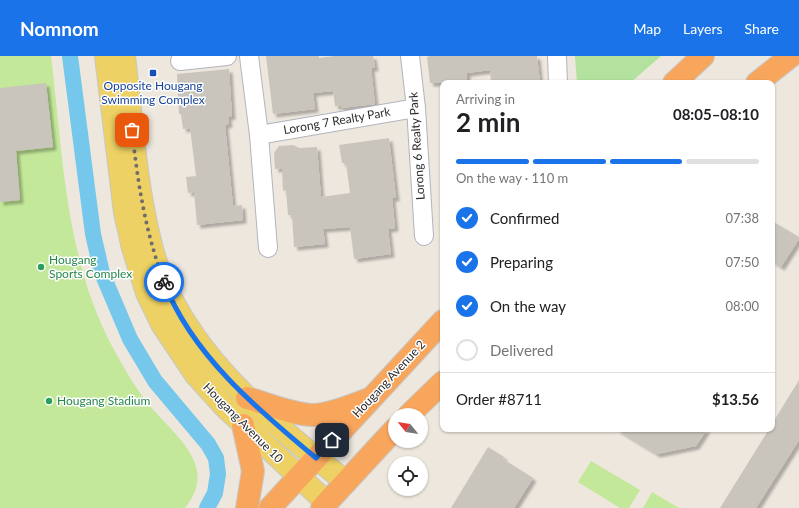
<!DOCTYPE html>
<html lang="en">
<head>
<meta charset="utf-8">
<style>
  body { margin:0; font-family:Lato,sans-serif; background:#f6f6f6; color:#202124; height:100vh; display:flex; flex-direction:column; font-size:15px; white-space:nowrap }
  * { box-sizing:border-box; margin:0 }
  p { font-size:13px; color:#757577 }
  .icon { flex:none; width:22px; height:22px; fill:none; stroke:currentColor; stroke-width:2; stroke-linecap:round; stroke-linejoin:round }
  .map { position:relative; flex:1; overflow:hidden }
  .panel { position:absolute; left:440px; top:24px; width:335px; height:352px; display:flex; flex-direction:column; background:#fff; border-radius:8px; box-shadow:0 1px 3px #0004 }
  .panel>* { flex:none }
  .needle { width:26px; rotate:300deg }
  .controls { position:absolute; left:388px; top:352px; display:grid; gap:8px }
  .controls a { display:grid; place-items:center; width:40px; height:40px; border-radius:50%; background:#fff; box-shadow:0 1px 3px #0004; font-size:20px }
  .pin { position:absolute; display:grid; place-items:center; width:34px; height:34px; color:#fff; margin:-17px; border-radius:8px; box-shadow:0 2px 6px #0006 }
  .courier { position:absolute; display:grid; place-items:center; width:40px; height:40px; margin:-20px; border:3px solid #1a73e8; border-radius:50%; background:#fff; color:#222; box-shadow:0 1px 5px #0007 }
  .head em { font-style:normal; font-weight:700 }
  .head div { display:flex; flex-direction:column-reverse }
  .head { display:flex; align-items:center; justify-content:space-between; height:68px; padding:0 16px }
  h1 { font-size:26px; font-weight:700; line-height:30px }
  .bar { display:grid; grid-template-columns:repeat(4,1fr); gap:6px 4px; align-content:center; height:48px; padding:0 16px }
  .bar i { height:5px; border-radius:3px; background:#e0e0e0 }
  .bar .current { background:#1a73e8 }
  .bar p { grid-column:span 4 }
  .line { display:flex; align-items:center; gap:10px; padding:0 16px; border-top:1px solid #e0e0e0 }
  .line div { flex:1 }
  ol { padding:0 16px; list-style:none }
  li { display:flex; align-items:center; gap:12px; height:44px }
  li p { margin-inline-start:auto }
  li .icon { padding:4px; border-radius:50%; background:#1a73e8; color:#fff; stroke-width:4 }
  li:last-child { color:#757577 }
  li i { width:22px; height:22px; border:2px solid #e0e0e0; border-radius:50% }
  header { display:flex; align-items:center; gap:24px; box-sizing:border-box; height:56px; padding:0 20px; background:#1a73e8; color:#fff }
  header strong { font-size:19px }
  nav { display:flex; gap:22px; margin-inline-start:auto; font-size:14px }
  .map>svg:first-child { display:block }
  .green { fill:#b2e29d }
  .pitch { fill:#c4e899 }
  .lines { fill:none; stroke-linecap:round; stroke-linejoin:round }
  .canal { stroke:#75c8eb; stroke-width:16 }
  .building { fill:#c9c5bd; filter:url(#shadow) }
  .minor-casing { stroke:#b2b4bf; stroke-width:20 }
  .major-casing { stroke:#c8c8c8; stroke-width:24 }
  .highway-casing { stroke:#c8c8c8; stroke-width:24 }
  .minor { stroke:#fff; stroke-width:18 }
  .major { stroke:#edd164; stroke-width:22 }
  .highway { stroke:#f9a65d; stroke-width:22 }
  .done { stroke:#706d6a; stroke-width:4; stroke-dasharray:0 7.2 }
  .route { stroke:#1a73e8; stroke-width:5 }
  .transit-dot { fill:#1a4fb4; stroke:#fff; stroke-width:1.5 }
  .leisure-dot { fill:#2e9e5b; stroke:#fff; stroke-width:1.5 }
  .labels { text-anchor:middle; stroke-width:3; stroke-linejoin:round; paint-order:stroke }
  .transit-label { font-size:12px; fill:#164399; stroke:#fff }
  .street-label { font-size:12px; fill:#2c2c2c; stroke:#fff }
  .leisure-label { font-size:12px; fill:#27864d; stroke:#fff; text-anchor:start }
</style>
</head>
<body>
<header>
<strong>Nomnom</strong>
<nav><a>Map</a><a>Layers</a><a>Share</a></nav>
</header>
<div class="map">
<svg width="799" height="452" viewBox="0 0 799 452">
  <defs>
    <filter id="shadow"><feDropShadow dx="3.5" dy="3.5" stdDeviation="1" flood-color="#0004"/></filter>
  </defs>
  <rect width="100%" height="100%" fill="#ede7de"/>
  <!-- green -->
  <polygon class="green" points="575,0 661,0 630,27 577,27"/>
  <!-- pitch -->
  <g class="pitch">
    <path d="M 0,0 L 51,0 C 63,98 65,203 113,292 C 124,312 136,333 150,350 C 176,381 219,410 185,452 L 0,452 Z"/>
    <polygon points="591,405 640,434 629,452 620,452 578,426"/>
    <polygon points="652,436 679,452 643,452"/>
  </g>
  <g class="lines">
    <!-- canal -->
    <polyline class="canal" points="70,0 93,178 102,217 130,283 155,325 208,388 216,402 218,418 215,437 207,452"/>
  </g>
  <!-- building -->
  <g class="building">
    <polygon points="266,0 319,0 319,2 334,0 373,0 375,12 371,12 375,48 341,52 341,50 335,50 333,35 313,37 315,53 273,58"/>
    <polygon points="430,0 537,0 540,27 491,27 490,14 467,17 467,27 430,27 427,1"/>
    <polygon points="229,13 232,60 228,61 229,68 225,69 233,150 242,149 243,164 197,169 194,136 188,137 186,121 196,120 190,72 183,73 181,58 179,58 177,18"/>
    <polygon points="46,27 53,91 16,95 20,144 0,146 0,32"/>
    <polygon points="389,82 396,142 392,142 395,172 388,173 391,198 354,203 350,171 323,173 325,188 294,191 292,159 288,159 286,134 283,135 282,112 275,113 274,97 279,90 293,89 299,92 317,91 321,141 350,137 346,107 342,107 339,89"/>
    <polygon points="772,165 799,181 799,183 781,211 772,205"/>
    <polygon points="799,324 799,384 756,452 720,452 769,373 772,373 772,368"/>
    <polygon points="616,373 707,373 696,390 657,398"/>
    <polygon points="488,391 504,401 503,403 533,422 514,452 451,452"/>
  </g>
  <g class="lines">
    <defs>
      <g id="minor">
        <polyline points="249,0 259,79 268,192"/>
        <polyline points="410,0 416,52 424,180"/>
        <polyline points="557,0 558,27"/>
        <polyline points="180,5 227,0"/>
        <polyline points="259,79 416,52"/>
      </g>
      <g id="major">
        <polyline points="106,0 125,157 133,192 147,237 162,268 196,319 224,350 327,447"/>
        <path d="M 124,0 C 132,63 135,127 151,189 C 177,292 266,362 345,425"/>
      </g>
      <g id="highway">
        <polyline points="674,27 703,0"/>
        <polyline points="757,27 791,0"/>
        <path d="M 247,342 C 268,348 291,358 313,359 C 329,359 354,349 369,343"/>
        <polyline points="409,359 443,326"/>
        <polyline points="243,369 253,415 247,452"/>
        <polyline points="270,452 443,265"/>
        <polyline points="322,452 395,373"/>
      </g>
    </defs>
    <!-- minor casing -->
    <use href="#minor" class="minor-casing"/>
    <!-- major casing -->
    <use href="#major" class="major-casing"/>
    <!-- highway casing -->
    <use href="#highway" class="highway-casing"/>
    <!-- minor -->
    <use href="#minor" class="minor"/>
    <!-- major -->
    <use href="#major" class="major"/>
    <!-- highway -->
    <use href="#highway" class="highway"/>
  </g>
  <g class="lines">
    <!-- done -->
    <path class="done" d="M 132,74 C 138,129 145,174 164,226"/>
    <!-- route -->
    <path class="route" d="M 164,226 C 191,298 258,354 316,402 L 332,384"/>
  </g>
  <!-- markers -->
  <rect class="transit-dot" x="149" y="13" width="8" height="8" rx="2"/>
  <g class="leisure-dot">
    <circle cx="41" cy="211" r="4"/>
    <circle cx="49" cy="345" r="4"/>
  </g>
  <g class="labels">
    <!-- transit labels -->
    <g class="transit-label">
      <text x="153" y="34">Opposite Hougang<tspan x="153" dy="14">Swimming Complex</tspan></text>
    </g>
    <!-- street labels -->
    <g class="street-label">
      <text transform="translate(337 65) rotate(-10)" y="4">Lorong 7 Realty Park</text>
      <text transform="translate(417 90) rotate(-94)" y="4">Lorong 6 Realty Park</text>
      <text transform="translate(389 323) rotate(-47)" y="4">Hougang Avenue 2</text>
      <text transform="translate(243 367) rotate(45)" y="4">Hougang Avenue 10</text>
    </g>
    <!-- leisure labels -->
    <g class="leisure-label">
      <text x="49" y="208">Hougang<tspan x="49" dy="14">Sports Complex</tspan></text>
      <text x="57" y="349">Hougang Stadium</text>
    </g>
  </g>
</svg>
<div class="controls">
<a><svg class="needle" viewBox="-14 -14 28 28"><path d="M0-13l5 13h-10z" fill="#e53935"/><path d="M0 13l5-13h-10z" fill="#757577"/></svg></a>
<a><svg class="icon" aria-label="locate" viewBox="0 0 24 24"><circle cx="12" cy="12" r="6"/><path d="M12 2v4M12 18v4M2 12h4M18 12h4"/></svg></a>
</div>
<div class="pin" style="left:132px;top:74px;background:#ea580c"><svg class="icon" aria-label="bag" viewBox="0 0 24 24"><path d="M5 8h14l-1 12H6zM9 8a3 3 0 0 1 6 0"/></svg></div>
<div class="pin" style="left:332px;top:384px;background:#1f2937"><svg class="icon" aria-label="home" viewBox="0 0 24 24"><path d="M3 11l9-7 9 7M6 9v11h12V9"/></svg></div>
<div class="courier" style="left:164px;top:226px"><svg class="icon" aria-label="bike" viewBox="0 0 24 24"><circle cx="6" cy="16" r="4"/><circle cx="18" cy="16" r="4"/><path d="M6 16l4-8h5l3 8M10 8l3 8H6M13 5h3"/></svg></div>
<section class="panel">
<div class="head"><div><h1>2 min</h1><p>Arriving in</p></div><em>08:05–08:10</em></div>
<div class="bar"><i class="current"></i><i class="current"></i><i class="current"></i><i></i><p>On the way · 110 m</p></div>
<ol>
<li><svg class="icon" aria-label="check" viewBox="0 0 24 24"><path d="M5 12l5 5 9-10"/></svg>Confirmed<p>07:38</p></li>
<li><svg class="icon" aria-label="check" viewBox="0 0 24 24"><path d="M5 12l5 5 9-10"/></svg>Preparing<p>07:50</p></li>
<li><svg class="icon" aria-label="check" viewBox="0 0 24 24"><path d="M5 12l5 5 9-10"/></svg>On the way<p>08:00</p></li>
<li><i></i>Delivered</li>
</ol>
<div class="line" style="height:52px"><div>Order #8711</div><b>$13.56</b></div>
</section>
</div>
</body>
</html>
